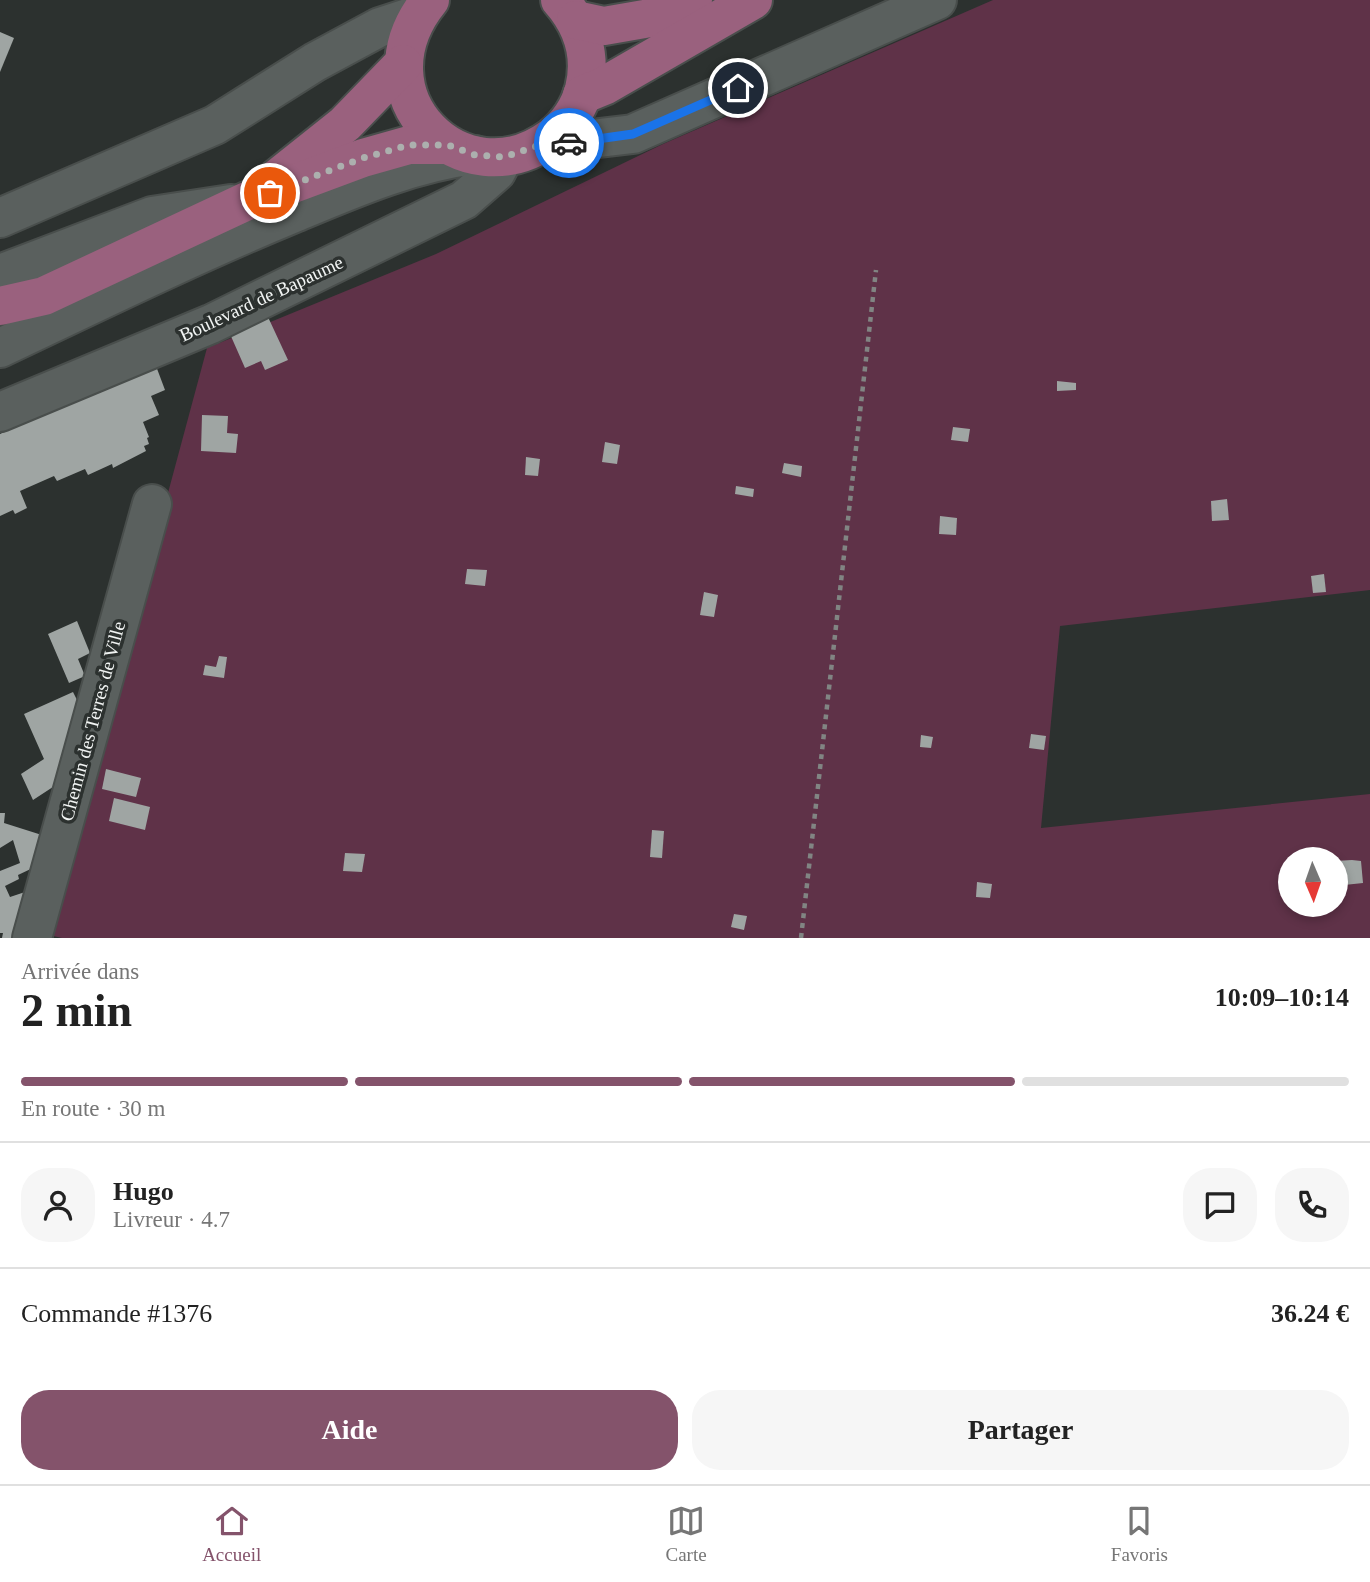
<!DOCTYPE html>
<html lang="fr">
<head>
<meta charset="utf-8">
<style>
  body { margin:0; font-family:"Times New Roman",serif; background:#f6f6f6; color:#222; height:100vh; display:flex; flex-direction:column; font-size:26px; white-space:nowrap }
  * { box-sizing:border-box; margin:0 }
  p { font-size:23px; color:#767676 }
  .icon { flex:none; width:38px; height:38px; fill:none; stroke:currentColor; stroke-width:2; stroke-linecap:round; stroke-linejoin:round }
  .map { position:relative; height:938px; overflow:hidden }
  .sheet { display:flex; flex-direction:column; background:#fff; flex:1 }
  .sheet>* { flex:none }
  .needle { width:46px; rotate:178deg }
  .tools { position:absolute; left:1278px; top:847px; display:grid; gap:14px }
  .tools a { display:grid; place-items:center; width:70px; height:70px; border-radius:50%; background:#fff; box-shadow:0 4px 10px #0003; font-size:35px }
  .pin { position:absolute; display:grid; place-items:center; width:60px; height:60px; color:#fff; margin:-30px; border:4px solid #fff; border-radius:50%; box-shadow:0 2px 7px #0007 }
  .courier { position:absolute; display:grid; place-items:center; width:70px; height:70px; margin:-35px; border:5px solid #1a73e8; border-radius:50%; background:#fff; color:#222; box-shadow:0 2px 9px #0007 }
  .overview em { font-style:normal; font-weight:700 }
  .overview div { display:flex; flex-direction:column-reverse }
  .overview { display:flex; align-items:center; justify-content:space-between; height:119px; padding:0 21px }
  h1 { font-size:46px; font-weight:700; line-height:52px }
  .bar { display:grid; grid-template-columns:repeat(4,1fr); gap:10px 7px; align-content:center; height:84px; padding:0 21px }
  .bar i { height:9px; border-radius:5px; background:#e0e0e0 }
  .bar .current { background:#84536b }
  .bar p { grid-column:span 4 }
  .line { display:flex; align-items:center; gap:18px; padding:0 21px; border-top:2px solid #e0e0e0 }
  .line div { flex:1 }
  .round { display:grid; place-items:center; flex:none; width:74px; height:74px; border-radius:28px; background:#f6f6f6 }
  .action { display:flex; gap:14px; margin-top:auto; padding:14px 21px }
  .action a { flex:1; height:80px; border-radius:28px; background:#84536b; color:#fff; font-size:28px; font-weight:700; line-height:80px; text-align:center }
  .action a+a { background:#f6f6f6; color:#222 }
  .dock { display:flex; justify-content:space-around; align-items:center; height:98px; border-top:2px solid #e0e0e0; background:#fff; font-size:19px; color:#767676 }
  .dock a { display:grid; justify-items:center; gap:4px }
  .dock .current { color:#84536b }
  .map>svg:first-child { display:block }
  .green { fill:#5f3248; fill-rule:evenodd }
  .building { fill:#9fa5a3 }
  .lines { fill:none; stroke-linecap:round; stroke-linejoin:round }
  .minor-casing { stroke:#494e4c; stroke-width:42 }
  .major-casing { stroke:#494e4c; stroke-width:42 }
  .path { stroke:#818583; stroke-width:4.5; stroke-dasharray:5 5; stroke-linecap:butt }
  .minor { stroke:#5a605e; stroke-width:38 }
  .major { stroke:#9a617e; stroke-width:38 }
  .done { stroke:#acb0ae; stroke-width:7; stroke-dasharray:0 12.6 }
  .route { stroke:#1a73e8; stroke-width:9 }
  .labels { text-anchor:middle; stroke-width:7; stroke-linejoin:round; paint-order:stroke }
  .street-label { font-size:19px; fill:#f1f4f3; stroke:#2c312f }
</style>
</head>
<body>
<div class="map">
<svg width="1370" height="938" viewBox="0 0 1370 938">
  <rect width="100%" height="100%" fill="#2c312f"/>
  <!-- green -->
  <path class="green" d="M 993,0 L 1370,0 L 1370,590 L 1060,626 L 1041,828 L 1370,794 L 1370,938 L 62,938 L 49,935 L 207,348 L 436,254 L 663,144 ZM 1290,859 L 1335,859 L 1335,905 L 1290,905 Z"/>
  <!-- building -->
  <g class="building">
    <polygon points="0,32 14,38 0,72"/>
    <polygon points="268,317 288,360 265,370 261,361 245,368 230,334"/>
    <polygon points="156,366 165,390 151,396 159,415 143,422 149,437 147,438 149,444 144,446 146,451 113,468 112,464 88,475 85,469 57,481 54,476 20,491 27,508 15,514 13,510 0,516 0,434"/>
    <polygon points="1057,381 1076,383 1076,390 1057,391"/>
    <polygon points="202,415 228,416 227,433 238,434 236,453 201,451"/>
    <polygon points="953,427 970,429 968,442 951,440"/>
    <polygon points="605,442 620,445 617,464 602,462"/>
    <polygon points="526,457 540,459 538,476 525,475"/>
    <polygon points="784,463 802,466 801,477 782,473"/>
    <polygon points="736,486 754,489 753,497 735,494"/>
    <polygon points="1227,499 1229,520 1212,521 1211,501"/>
    <polygon points="940,516 957,518 956,535 939,534"/>
    <polygon points="467,569 487,570 485,586 465,584"/>
    <polygon points="1324,574 1326,592 1313,593 1311,576"/>
    <polygon points="704,592 718,595 714,617 700,615"/>
    <polygon points="77,621 90,653 78,659 85,676 69,683 48,634"/>
    <polygon points="219,656 227,657 224,678 203,675 205,665 216,667"/>
    <polygon points="73,692 81,708 56,785 33,800 21,774 44,759 24,714"/>
    <polygon points="1031,734 1046,736 1044,750 1029,748"/>
    <polygon points="921,735 933,737 931,748 920,747"/>
    <polygon points="106,769 141,778 136,797 102,789"/>
    <polygon points="114,798 150,807 145,830 109,821"/>
    <polygon points="0,813 5,813 4,823 45,836 37,866 18,875 19,879 5,886 10,897 31,890 18,938 2,938 3,933 0,933 0,871 20,863 13,840 0,848"/>
    <polygon points="652,830 664,831 662,858 650,857"/>
    <polygon points="345,853 365,854 362,872 343,871"/>
    <polygon points="1352,860 1361,861 1363,883 1335,886 1335,861"/>
    <polygon points="977,882 992,884 990,898 976,897"/>
    <polygon points="734,914 747,916 744,930 731,927"/>
  </g>
  <g class="lines">
    <defs>
      <g id="minor">
        <polyline points="540,145 633,134 937,0"/>
        <polyline points="0,218 215,125 315,62 380,27 417,15"/>
        <polyline points="0,274 152,216 231,204"/>
        <path d="M 0,348 C 97,302 193,255 292,214 C 352,189 411,163 475,155"/>
        <polyline points="0,412 211,324 464,200 496,172 504,157"/>
        <polyline points="32,938 152,504"/>
      </g>
      <g id="major">
        <path d="M 430,0 C 353,95 463,203 552,137 C 567,125 579,108 584,89 C 592,56 582,25 560,0"/>
        <polyline points="576,20 604,26 650,18 693,0"/>
        <polyline points="582,95 604,86 753,0"/>
        <polyline points="276,179 345,124 403,64"/>
        <polyline points="0,306 44,296 247,201 363,158 409,145 448,145"/>
      </g>
    </defs>
    <!-- minor casing -->
    <use href="#minor" class="minor-casing"/>
    <!-- major casing -->
    <use href="#major" class="major-casing"/>
    <!-- path -->
    <polyline class="path" points="801,938 876,270"/>
    <!-- minor -->
    <use href="#minor" class="minor"/>
    <!-- major -->
    <use href="#major" class="major"/>
  </g>
  <g class="lines">
    <!-- done -->
    <polyline class="done" points="270,193 363,158 409,145 448,145 475,155 504,157 540,145 569,143"/>
    <!-- route -->
    <polyline class="route" points="569,143 633,134 738,88"/>
  </g>
  <g class="labels">
    <!-- street labels -->
    <g class="street-label">
      <text transform="translate(261 298) rotate(-25)" y="7">Boulevard de Bapaume</text>
      <text transform="translate(92 721) rotate(-75)" y="7">Chemin des Terres de Ville</text>
    </g>
  </g>
</svg>
<div class="tools">
<a><svg class="needle" viewBox="-14 -14 28 28"><path d="M0-13l5 13h-10z" fill="#e53935"/><path d="M0 13l5-13h-10z" fill="#767676"/></svg></a>
</div>
<div class="pin" style="left:270px;top:193px;background:#ea580c"><svg class="icon" aria-label="bag" viewBox="0 0 24 24"><path d="M5 8h14l-1 12H6zM9 8a3 3 0 0 1 6 0"/></svg></div>
<div class="pin" style="left:738px;top:88px;background:#1f2937"><svg class="icon" aria-label="home" viewBox="0 0 24 24"><path d="M3 11l9-7 9 7M6 9v11h12V9"/></svg></div>
<div class="courier" style="left:569px;top:143px"><svg class="icon" aria-label="car" viewBox="0 0 24 24"><path d="M5 17H2v-5l4-1 3-4h7l3 4 3 1v5h-3M9 17h6M6 11h13"/><circle cx="7" cy="17" r="2"/><circle cx="17" cy="17" r="2"/></svg></div>
</div>
<section class="sheet">
<div class="overview"><div><h1>2 min</h1><p>Arrivée dans</p></div><em>10:09–10:14</em></div>
<div class="bar"><i class="current"></i><i class="current"></i><i class="current"></i><i></i><p>En route · 30 m</p></div>
<div class="line" style="height:126px"><a class="round"><svg class="icon" aria-label="person" viewBox="0 0 24 24"><circle cx="12" cy="8" r="4"/><path d="M4 21q1-7 8-7t8 7"/></svg></a><div><b>Hugo</b><p>Livreur · 4.7</p></div><a class="round"><svg class="icon" aria-label="chat" viewBox="0 0 24 24"><path d="M4 5h16v11H9l-5 4z"/></svg></a><a class="round"><svg class="icon" aria-label="phone" viewBox="0 0 24 24"><path d="M5 4h4l2 5-3 2q2 4 5 5l2-3 5 2v4C11 20 4 13 5 4z"/></svg></a></div>
<div class="line" style="height:91px"><div>Commande #1376</div><b>36.24 €</b></div>
<div class="action"><a>Aide</a><a>Partager</a></div>
</section>
<nav class="dock">
<a class="current"><svg class="icon" aria-label="home" viewBox="0 0 24 24"><path d="M3 11l9-7 9 7M6 9v11h12V9"/></svg>Accueil</a>
<a><svg class="icon" aria-label="map" viewBox="0 0 24 24"><path d="M3 6l6-2 6 2 6-2v14l-6 2-6-2-6 2zM9 4v14M15 6v14"/></svg>Carte</a>
<a><svg class="icon" aria-label="saved" viewBox="0 0 24 24"><path d="M7 4h10v16l-5-4-5 4z"/></svg>Favoris</a>
</nav>
</body>
</html>
